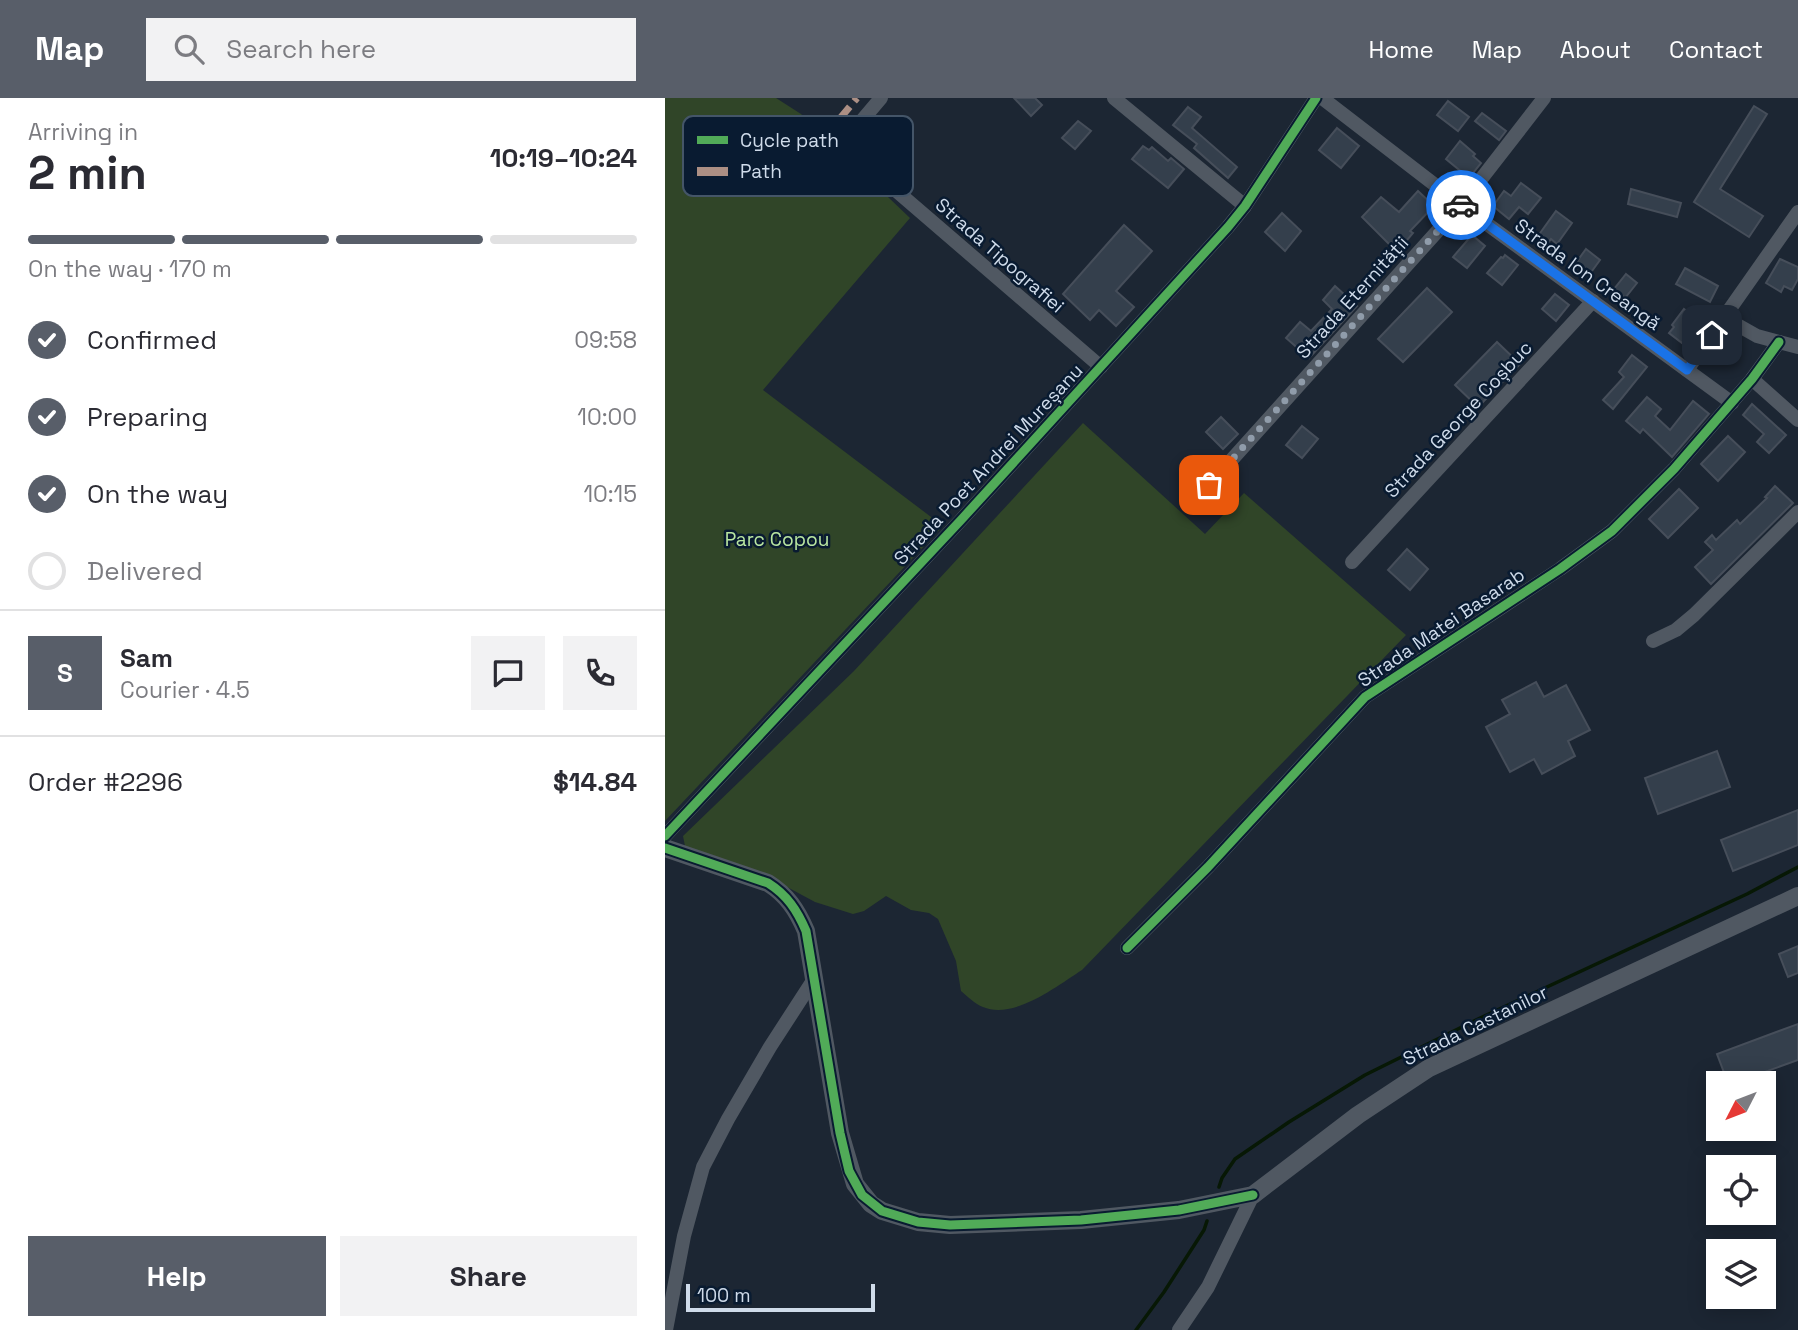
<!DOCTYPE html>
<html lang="en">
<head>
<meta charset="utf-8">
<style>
  body { margin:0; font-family:"Space Grotesk",sans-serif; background:#f2f2f3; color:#2b2b33; height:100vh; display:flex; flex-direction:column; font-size:26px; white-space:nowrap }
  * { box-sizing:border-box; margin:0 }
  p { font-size:23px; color:#7c7c81 }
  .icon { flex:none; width:38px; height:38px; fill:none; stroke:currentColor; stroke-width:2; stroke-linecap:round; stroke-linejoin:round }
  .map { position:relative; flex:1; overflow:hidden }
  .panel { display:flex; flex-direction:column; background:#fff; width:665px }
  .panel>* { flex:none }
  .needle { width:46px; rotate:228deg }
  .fabs { position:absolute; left:1041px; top:973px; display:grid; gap:14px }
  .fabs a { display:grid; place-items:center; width:70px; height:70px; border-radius:0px; background:#fff; box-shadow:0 4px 18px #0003; font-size:35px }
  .scale { position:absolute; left:21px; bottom:18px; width:189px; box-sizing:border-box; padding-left:7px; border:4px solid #cfdbea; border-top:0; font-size:19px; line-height:24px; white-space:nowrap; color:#cfdbea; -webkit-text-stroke:5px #091b31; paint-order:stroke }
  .pin { position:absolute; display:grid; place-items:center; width:60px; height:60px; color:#fff; margin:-30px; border-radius:14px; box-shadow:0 4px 10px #0006 }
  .courier { position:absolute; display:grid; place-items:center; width:70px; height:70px; margin:-35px; border:5px solid #1a73e8; border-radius:50%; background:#fff; color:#222; box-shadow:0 2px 9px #0007 }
  .headline em { font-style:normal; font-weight:600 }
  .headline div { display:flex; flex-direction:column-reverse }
  .headline { display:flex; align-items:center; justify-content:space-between; height:119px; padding:0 28px }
  h1 { font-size:46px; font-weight:600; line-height:52px }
  .bar { display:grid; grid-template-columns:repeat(4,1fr); gap:10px 7px; align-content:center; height:84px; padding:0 28px }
  .bar i { height:9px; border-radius:5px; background:#e1e1e2 }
  .bar .on { background:#585e69 }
  .bar p { grid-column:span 4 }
  .line { display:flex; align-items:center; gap:18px; padding:0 28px; border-top:2px solid #e1e1e2 }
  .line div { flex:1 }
  .round { display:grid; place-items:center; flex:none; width:74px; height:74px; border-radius:0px; background:#f2f2f3 }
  ol { padding:0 28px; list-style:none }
  li { display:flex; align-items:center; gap:21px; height:77px }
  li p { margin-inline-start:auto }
  li .icon { padding:7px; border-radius:50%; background:#585e69; color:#fff; stroke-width:4 }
  li:last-child { color:#7c7c81 }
  li i { width:38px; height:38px; border:4px solid #e1e1e2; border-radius:50% }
  .primary-button { display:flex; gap:14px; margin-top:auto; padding:14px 28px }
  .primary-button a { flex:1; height:80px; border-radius:0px; background:#585e69; color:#fff; font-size:28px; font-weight:600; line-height:80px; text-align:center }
  .primary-button a+a { background:#f2f2f3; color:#2b2b33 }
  header { display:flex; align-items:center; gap:42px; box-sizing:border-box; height:98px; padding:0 35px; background:#585e69; color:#fff }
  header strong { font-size:33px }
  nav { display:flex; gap:38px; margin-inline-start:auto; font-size:24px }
  .search { width:490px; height:63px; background:#f2f2f3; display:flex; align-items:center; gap:18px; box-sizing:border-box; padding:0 24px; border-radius:0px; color:#7c7c81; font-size:26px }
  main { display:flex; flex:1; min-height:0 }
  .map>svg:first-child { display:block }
  .green { fill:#304528 }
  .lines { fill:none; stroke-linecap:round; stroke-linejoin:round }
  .stream { stroke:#071805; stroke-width:3.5 }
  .building { fill:#343f4c; stroke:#464e5a; stroke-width:2 }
  .minor { stroke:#505862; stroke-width:14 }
  .tertiary { stroke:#505862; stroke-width:18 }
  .quiet { stroke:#ac8f84; stroke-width:7; stroke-dasharray:14 7; stroke-linecap:butt }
  .cycleway-casing { stroke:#091b31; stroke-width:13 }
  .cycleway { stroke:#51ab58; stroke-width:9 }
  .done { stroke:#909caa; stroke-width:7; stroke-dasharray:0 12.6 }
  .route { stroke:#1a73e8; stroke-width:9 }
  .labels { text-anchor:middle; stroke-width:5; stroke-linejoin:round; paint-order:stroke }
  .street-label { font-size:19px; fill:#cfdbea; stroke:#091b31 }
  .park-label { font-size:19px; fill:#bae7a1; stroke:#091b31 }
  .key { fill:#091b31; stroke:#445568; stroke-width:2 }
  .key-label { font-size:19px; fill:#cfdbea }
</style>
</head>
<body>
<header>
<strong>Map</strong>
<div class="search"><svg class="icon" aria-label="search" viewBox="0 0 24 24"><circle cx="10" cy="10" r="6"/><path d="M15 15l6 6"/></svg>Search here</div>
<nav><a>Home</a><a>Map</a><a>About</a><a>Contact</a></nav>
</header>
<main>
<section class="panel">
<div class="headline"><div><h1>2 min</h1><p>Arriving in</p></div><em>10:19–10:24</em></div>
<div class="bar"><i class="on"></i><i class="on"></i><i class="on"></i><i></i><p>On the way · 170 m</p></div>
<ol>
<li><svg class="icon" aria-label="check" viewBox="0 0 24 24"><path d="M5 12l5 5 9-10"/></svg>Confirmed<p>09:58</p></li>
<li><svg class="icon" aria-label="check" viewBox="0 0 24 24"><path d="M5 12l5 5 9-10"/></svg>Preparing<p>10:00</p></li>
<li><svg class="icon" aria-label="check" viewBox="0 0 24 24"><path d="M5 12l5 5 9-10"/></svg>On the way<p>10:15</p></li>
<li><i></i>Delivered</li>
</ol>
<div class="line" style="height:126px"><b class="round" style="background:#585e69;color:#fff">S</b><div><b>Sam</b><p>Courier · 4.5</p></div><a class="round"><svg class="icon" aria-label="chat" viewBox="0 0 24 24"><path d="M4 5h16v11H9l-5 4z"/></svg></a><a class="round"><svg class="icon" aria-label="phone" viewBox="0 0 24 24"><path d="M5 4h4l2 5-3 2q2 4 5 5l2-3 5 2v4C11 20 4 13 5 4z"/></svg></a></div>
<div class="line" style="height:91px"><div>Order #2296</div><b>$14.84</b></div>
<div class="primary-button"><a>Help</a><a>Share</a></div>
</section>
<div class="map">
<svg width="1133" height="1232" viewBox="0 0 1133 1232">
  <rect width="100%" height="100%" fill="#1c2633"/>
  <!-- green -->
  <g class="green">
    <polygon points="0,0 111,0 136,16 245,120 98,292 278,428 0,723"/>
    <path d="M 418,325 L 540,436 L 579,395 L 741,537 L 417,872 C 392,888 349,922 318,909 C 310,906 302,898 296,893 L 291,863 L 273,821 L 264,815 L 246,812 L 221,798 L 199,813 L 188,816 L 150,804 L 94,774 L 20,748 L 18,738 L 189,573 Z"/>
  </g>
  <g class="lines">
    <!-- stream -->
    <g class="stream">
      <polyline points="554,1089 557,1080 570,1061 624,1024 700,977 813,921 1082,796 1133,769"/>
      <polyline points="471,1232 499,1194 539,1132 542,1123"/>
    </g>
  </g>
  <!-- building -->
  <g class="building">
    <polygon points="349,0 370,0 377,7 366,18"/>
    <polygon points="783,3 804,19 793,33 772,17"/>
    <polygon points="1089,8 1102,16 1055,91 1098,118 1084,139 1029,104"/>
    <polygon points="523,9 536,19 527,30 572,69 563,80 529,50 532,46 508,27"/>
    <polygon points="817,15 841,33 834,42 810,23"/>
    <polygon points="413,23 426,33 410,51 397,40"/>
    <polygon points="672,30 694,48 676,70 654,52"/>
    <polygon points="795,43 810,56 808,58 816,65 804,80 781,61"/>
    <polygon points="478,48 484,52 487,49 503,63 506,60 519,71 503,90 467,61"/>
    <polygon points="856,85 876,100 863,116 854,109 844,121 828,108 839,93 846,98"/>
    <polygon points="966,91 1016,105 1012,119 963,106"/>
    <polygon points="753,93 769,108 745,133 748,135 732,154 697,119 716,99 734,114"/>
    <polygon points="891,113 907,125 892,146 886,141 883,145 873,138"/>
    <polygon points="617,115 636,133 620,153 600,134"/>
    <polygon points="459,127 487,153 451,193 469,209 451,228 434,212 425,222 398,196"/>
    <polygon points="807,137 820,148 802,170 788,159"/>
    <polygon points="921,151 935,162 924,177 910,166"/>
    <polygon points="840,157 853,167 837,187 822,175 836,159 838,160"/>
    <polygon points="1115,161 1133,169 1133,181 1127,192 1119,188 1116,194 1101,185"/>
    <polygon points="1020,170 1053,188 1045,204 1011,186"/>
    <polygon points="961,176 972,185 960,200 949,191"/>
    <polygon points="670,188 692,208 644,260 621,240 635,224 646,233 667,211 658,202"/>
    <polygon points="762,190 787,214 738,264 713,241"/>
    <polygon points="890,196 904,207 891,223 877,211"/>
    <polygon points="1019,211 1033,222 1028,229 1033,233 1021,248 1004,235 1009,229 1007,227"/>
    <polygon points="832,244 855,266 813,309 790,287"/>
    <polygon points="967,257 982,269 948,311 938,302 959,279 954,274"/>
    <polygon points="982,299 996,311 990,318 1005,332 1028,303 1044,316 1007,359 978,331 975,335 961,323"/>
    <polygon points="1087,306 1121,337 1104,355 1092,344 1099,336 1078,317"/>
    <polygon points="556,319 573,336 558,351 541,334"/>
    <polygon points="637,328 653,341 637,360 621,347"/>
    <polygon points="1063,338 1080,354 1053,383 1036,366"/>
    <polygon points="1110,388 1128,405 1046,486 1030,469 1048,452 1040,444 1047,437 1051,442 1072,422 1075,426 1102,400 1100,399"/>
    <polygon points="1014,391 1033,410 1003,440 984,421"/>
    <polygon points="742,451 763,471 745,492 723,472"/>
    <polygon points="871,584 879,599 901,587 925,632 903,643 910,658 877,676 869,661 845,674 821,629 845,616 837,602"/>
    <polygon points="1052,653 1065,689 993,716 980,680"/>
    <polygon points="1133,712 1133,747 1068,773 1056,742"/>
    <polygon points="1133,848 1133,875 1123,879 1114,856"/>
    <polygon points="1133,926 1133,962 1069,985 1063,985 1052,956"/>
  </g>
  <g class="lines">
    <!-- minor -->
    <g class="minor">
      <polyline points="216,0 177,46 436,269"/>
      <polyline points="449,0 580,108"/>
      <polyline points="657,0 796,107 1067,305"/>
      <polyline points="1060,220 1092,238 1133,249"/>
      <polyline points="1022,272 1133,114"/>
      <polyline points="1087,281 1133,322"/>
      <polyline points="544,387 796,107 879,0"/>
      <polyline points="687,464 928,203"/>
      <polyline points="988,543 1011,532 1029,517 1133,414"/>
      <polyline points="0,738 296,422 563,129 580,108 651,0"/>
      <polyline points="462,850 543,769 700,599 895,471 947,433 1009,371 1087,281 1114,244"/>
      <polyline points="1,1232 19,1138 38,1069 63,1021 105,949 149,881"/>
      <polyline points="514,1232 543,1189 588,1097"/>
    </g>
    <!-- tertiary -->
    <path class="tertiary" d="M 0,750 L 103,785 C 122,797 132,812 141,833 L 175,1035 L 190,1086 L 206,1106 L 217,1113 L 253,1124 L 285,1127 L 416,1122 L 514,1112 L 588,1097 L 693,1017 L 764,970 L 1133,798"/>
    <!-- quiet -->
    <polyline class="quiet" points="169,36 166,31 192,0"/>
    <defs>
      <g id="cycleway">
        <polyline points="0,738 296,422 563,129 580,108 651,0"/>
        <path d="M 0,750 L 103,785 C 122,797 132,812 141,833 L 175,1035 L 184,1073 L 197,1097 L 217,1113 L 253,1124 L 285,1127 L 416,1122 L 514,1112 L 588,1097"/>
        <polyline points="462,850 543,769 700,599 895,471 947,433 1009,371 1087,281 1114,244"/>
      </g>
    </defs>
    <!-- cycleway casing -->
    <use href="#cycleway" class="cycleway-casing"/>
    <!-- cycleway -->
    <use href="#cycleway" class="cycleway"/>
  </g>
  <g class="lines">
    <!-- done -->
    <polyline class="done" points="544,387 796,107"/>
    <!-- route -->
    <polyline class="route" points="796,107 1022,272 1047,237"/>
  </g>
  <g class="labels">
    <!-- street labels -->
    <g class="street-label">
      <text transform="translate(335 157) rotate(41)" y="7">Strada Tipografiei</text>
      <text transform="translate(923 176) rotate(36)" y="7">Strada Ion Creangă</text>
      <text transform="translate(687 199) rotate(-48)" y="7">Strada Eternității</text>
      <text transform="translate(793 321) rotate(-47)" y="7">Strada George Coșbuc</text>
      <text transform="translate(323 366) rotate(-47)" y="7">Strada Poet Andrei Mureșanu</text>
      <text transform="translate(776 529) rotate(-34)" y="7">Strada Matei Basarab</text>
      <text transform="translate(810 927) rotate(-26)" y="7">Strada Castanilor</text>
    </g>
    <!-- park labels -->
    <g class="park-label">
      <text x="112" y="448">Parc Copou</text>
    </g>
  </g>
  <!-- legend -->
  <rect x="18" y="18" width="230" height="80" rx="10" class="key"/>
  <rect x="32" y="38" width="31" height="8" fill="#51ab58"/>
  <rect x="32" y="69" width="31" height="9" fill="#ac8f84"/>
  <g class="key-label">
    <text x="75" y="49">Cycle path</text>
    <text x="75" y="80">Path</text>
  </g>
</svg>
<div class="fabs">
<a><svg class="needle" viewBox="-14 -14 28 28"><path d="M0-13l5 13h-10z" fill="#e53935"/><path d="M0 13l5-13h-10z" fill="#7c7c81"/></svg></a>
<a><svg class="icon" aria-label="locate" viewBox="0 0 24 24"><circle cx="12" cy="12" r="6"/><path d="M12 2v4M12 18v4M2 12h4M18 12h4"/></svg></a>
<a><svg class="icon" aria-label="layers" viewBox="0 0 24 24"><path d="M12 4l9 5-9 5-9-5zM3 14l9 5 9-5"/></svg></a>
</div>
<div class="scale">100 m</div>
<div class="pin" style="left:544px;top:387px;background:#ea580c"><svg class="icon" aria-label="bag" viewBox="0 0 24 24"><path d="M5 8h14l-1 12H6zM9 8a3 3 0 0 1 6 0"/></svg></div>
<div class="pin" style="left:1047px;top:237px;background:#1f2937"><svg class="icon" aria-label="home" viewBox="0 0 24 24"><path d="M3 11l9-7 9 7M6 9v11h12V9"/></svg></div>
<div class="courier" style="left:796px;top:107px"><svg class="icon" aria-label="car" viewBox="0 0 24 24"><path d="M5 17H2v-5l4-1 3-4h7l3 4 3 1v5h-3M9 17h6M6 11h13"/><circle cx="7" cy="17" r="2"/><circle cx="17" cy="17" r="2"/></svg></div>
</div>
</main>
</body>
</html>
